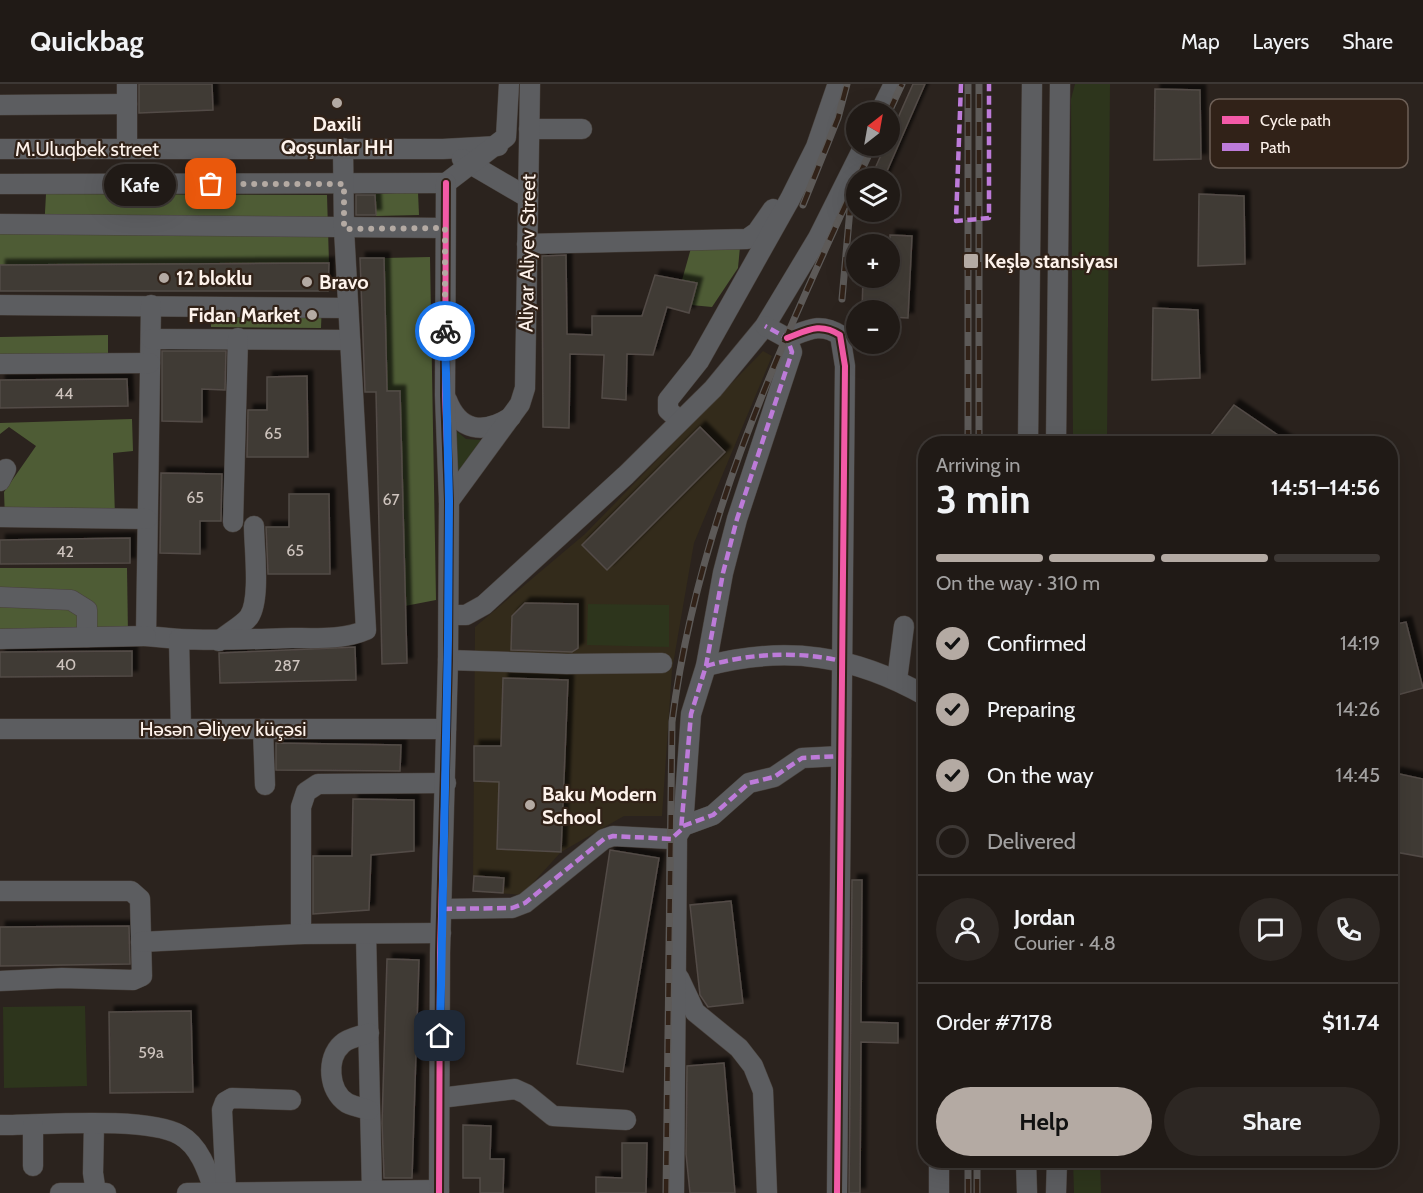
<!DOCTYPE html>
<html lang="en">
<head>
<meta charset="utf-8">
<style>
  body { margin:0; font-family:Cabin,sans-serif; background:#2d2723; color:#f1f3f6; height:100vh; display:flex; flex-direction:column; font-size:22px; white-space:nowrap }
  * { box-sizing:border-box; margin:0 }
  p { font-size:20px; color:#a2a1a1 }
  .icon { flex:none; width:33px; height:33px; fill:none; stroke:currentColor; stroke-width:2; stroke-linecap:round; stroke-linejoin:round }
  .map { position:relative; flex:1; overflow:hidden }
  .drawer { position:absolute; left:918px; top:352px; width:480px; height:732px; display:flex; flex-direction:column; background:#201a16; border-radius:24px; box-shadow:0 6px 24px #0002,0 0 0 2px #3d3835 }
  .drawer>* { flex:none }
  .needle { width:39px; rotate:31deg }
  .fabs { position:absolute; left:846px; top:18px; display:grid; gap:12px }
  .fabs a { display:grid; place-items:center; width:54px; height:54px; border-radius:50%; background:#201a16; box-shadow:0 6px 24px #0002,0 0 0 2px #3d3835; font-size:30px }
  .pin { position:absolute; display:grid; place-items:center; width:51px; height:51px; color:#fff; margin:-26px; border-radius:12px; box-shadow:0 3px 9px #0006 }
  .courier { position:absolute; display:grid; place-items:center; width:60px; height:60px; margin:-30px; border:4px solid #1a73e8; border-radius:50%; background:#fff; color:#222; box-shadow:0 2px 8px #0007 }
  .bubble { position:absolute; height:42px; border-radius:21px; background:#201a16; box-shadow:0 6px 24px #0002,0 0 0 2px #3d3835; font-size:20px; font-weight:800; line-height:42px; text-align:center }
  .summary em { font-style:normal; font-weight:800 }
  .summary div { display:flex; flex-direction:column-reverse }
  .summary { display:flex; align-items:center; justify-content:space-between; height:102px; padding:0 18px }
  h1 { font-size:39px; font-weight:800; line-height:45px }
  .bar { display:grid; grid-template-columns:repeat(4,1fr); gap:9px 6px; align-content:center; height:72px; padding:0 18px }
  .bar i { height:8px; border-radius:4px; background:#3d3835 }
  .bar .active { background:#b4aaa3 }
  .bar p { grid-column:span 4 }
  .line { display:flex; align-items:center; gap:15px; padding:0 18px; border-top:2px solid #3d3835 }
  .line div { flex:1 }
  .round { display:grid; place-items:center; flex:none; width:63px; height:63px; border-radius:32px; background:#2d2723 }
  ol { padding:0 18px; list-style:none }
  li { display:flex; align-items:center; gap:18px; height:66px }
  li p { margin-inline-start:auto }
  li .icon { padding:6px; border-radius:50%; background:#b4aaa3; color:#111; stroke-width:4 }
  li:last-child { color:#a2a1a1 }
  li i { width:33px; height:33px; border:3px solid #3d3835; border-radius:50% }
  .primary-button { display:flex; gap:12px; margin-top:auto; padding:12px 18px }
  .primary-button a { flex:1; height:69px; border-radius:36px; background:#b4aaa3; color:#111; font-size:24px; font-weight:800; line-height:69px; text-align:center }
  .primary-button a+a { background:#2d2723; color:#f1f3f6 }
  header { display:flex; align-items:center; gap:36px; box-sizing:border-box; height:84px; padding:0 30px; background:#201a16; border-bottom:2px solid #3d3835 }
  header strong { font-size:28px }
  nav { display:flex; gap:33px; margin-inline-start:auto; font-size:21px }
  .map>svg:first-child { display:block }
  .education { fill:#332b1b }
  .green { fill:#2d351c }
  .forest { fill:#4e5c35 }
  .building { fill:#413a36; stroke:#534c47; stroke-width:1.5; filter:url(#shadow) }
  .lines { fill:none; stroke-linecap:round; stroke-linejoin:round }
  .minor-casing { stroke:#48413c; stroke-width:21 }
  .minor { stroke:#5c5d60; stroke-width:20 }
  .rail-casing { stroke:#5d5a58; stroke-width:7 }
  .rail { stroke:#312218; stroke-width:4.5; stroke-dasharray:14; stroke-linecap:butt }
  .quiet { stroke:#bd7bd9; stroke-width:4.5; stroke-dasharray:9 4.5; stroke-linecap:butt }
  .cycleway-casing { stroke:#312218; stroke-width:10 }
  .cycleway { stroke:#f35aa7; stroke-width:6 }
  .done { stroke:#b4aaa3; stroke-width:6; stroke-dasharray:0 10.8 }
  .route { stroke:#1a73e8; stroke-width:8 }
  .poi-dot { fill:#b4aaa3; stroke:#312218; stroke-width:2 }
  .labels { text-anchor:middle; stroke-width:4.5; stroke-linejoin:round; paint-order:stroke }
  .number-label { font-size:16px; fill:#cec4be }
  .poi-label { font-size:20px; font-weight:bold; fill:#fdf2eb; stroke:#312218; text-anchor:start }
  .street-label { font-size:20px; fill:#fdf2eb; stroke:#312218 }
  .key { fill:#312218; stroke:#6e6057; stroke-width:1.5 }
  .key-label { font-size:16px; fill:#fdf2eb }
</style>
</head>
<body>
<header>
<strong>Quickbag</strong>
<nav><a>Map</a><a>Layers</a><a>Share</a></nav>
</header>
<div class="map">
<svg width="1423" height="1109" viewBox="0 0 1423 1109">
  <defs>
    <filter id="shadow"><feDropShadow dx="5.5" dy="-5.5" stdDeviation="1.5" flood-color="#0009"/></filter>
  </defs>
  <rect width="100%" height="100%" fill="#2b231e"/>
  <!-- education -->
  <polygon class="education" points="763,267 772,272 694,459 672,586 662,732 624,732 561,768 522,811 473,807 475,543 585,450"/>
  <!-- green -->
  <g class="green">
    <polygon points="1075,0 1110,0 1107,360 1073,360 1071,15"/>
    <polygon points="454,345 466,355 481,356 454,395"/>
    <polygon points="588,520 669,521 669,563 587,561"/>
    <polygon points="85,922 87,1002 4,1004 3,923"/>
    <polygon points="1073,1077 1100,1077 1101,1109 1074,1109"/>
  </g>
  <!-- forest -->
  <g class="forest">
    <polygon points="418,108 419,131 376,132 375,110"/>
    <polygon points="46,110 327,111 329,179 0,181 0,145 44,146"/>
    <polygon points="740,163 738,184 712,223 691,221 682,196 691,164"/>
    <polygon points="430,173 436,516 405,522 400,308 387,307 384,174"/>
    <polygon points="322,217 321,244 211,243 210,218"/>
    <polygon points="108,251 108,278 0,278 0,253"/>
    <polygon points="132,335 133,367 113,369 115,432 5,435 4,408 36,362 9,343 0,350 0,339"/>
    <polygon points="0,484 127,484 128,551 0,550"/>
  </g>
  <!-- building -->
  <g class="building">
    <polygon points="139,0 212,0 213,26 139,29"/>
    <polygon points="913,0 925,0 884,94 873,89 885,62 890,62 890,52"/>
    <polygon points="1155,5 1200,6 1201,75 1154,76"/>
    <polygon points="1199,110 1244,112 1245,180 1198,182"/>
    <polygon points="356,111 375,111 376,131 356,131"/>
    <polygon points="890,151 912,152 908,234 890,233 890,226 862,226 863,194 890,194"/>
    <polygon points="566,171 567,250 592,251 592,232 642,232 655,191 697,199 689,229 667,223 653,271 627,270 626,316 602,314 604,271 570,270 569,344 543,343 542,172"/>
    <polygon points="360,174 384,174 387,307 400,307 407,579 382,580 376,308 365,308"/>
    <polygon points="329,179 328,207 0,207 0,181"/>
    <polygon points="1153,224 1198,226 1200,294 1152,296"/>
    <polygon points="162,267 226,267 225,306 202,305 202,338 162,337"/>
    <polygon points="307,292 308,373 247,373 248,326 267,326 267,293"/>
    <polygon points="127,295 128,322 0,324 0,296"/>
    <polygon points="1234,321 1291,360 1204,360"/>
    <polygon points="700,343 725,368 607,486 582,461"/>
    <polygon points="161,389 222,390 221,437 200,437 200,470 160,469"/>
    <polygon points="289,410 329,410 330,490 268,490 266,443 289,443"/>
    <polygon points="130,454 130,479 0,480 0,456"/>
    <polygon points="525,519 578,520 578,564 572,568 511,566 512,532"/>
    <polygon points="1406,538 1423,604 1390,613 1390,541"/>
    <polygon points="355,563 356,596 220,599 219,569"/>
    <polygon points="132,567 132,592 0,593 0,568"/>
    <polygon points="503,594 568,596 561,768 497,765 499,698 474,697 474,662 501,662"/>
    <polygon points="276,659 401,661 400,687 276,686"/>
    <polygon points="1395,689 1423,695 1423,773 1390,767 1390,712"/>
    <polygon points="353,715 414,716 414,767 371,771 369,826 313,830 313,772 352,772"/>
    <polygon points="610,766 659,774 623,988 577,980"/>
    <polygon points="474,792 504,794 503,809 473,807"/>
    <polygon points="852,796 862,796 861,938 898,939 898,959 861,958 860,1109 849,1109"/>
    <polygon points="731,817 743,919 708,923 700,911 690,821"/>
    <polygon points="129,842 130,880 0,882 0,843"/>
    <polygon points="387,875 419,876 412,1094 384,1094 382,1039"/>
    <polygon points="191,927 193,1008 110,1009 109,928"/>
    <polygon points="724,979 735,1109 690,1109 686,1070 687,982"/>
    <polygon points="463,1041 491,1042 490,1075 504,1075 503,1109 480,1109 480,1094 463,1094"/>
    <polygon points="622,1059 647,1059 646,1109 596,1109 596,1093 622,1094"/>
  </g>
  <g class="lines">
    <defs>
      <g id="minor">
        <polyline points="0,21 127,20"/>
        <polyline points="880,28 894,0"/>
        <polyline points="529,45 582,45"/>
        <polyline points="0,65 443,65 498,62"/>
        <polyline points="127,65 127,0"/>
        <polyline points="462,75 527,113"/>
        <polyline points="446,99 506,53 509,0"/>
        <polyline points="0,100 446,99"/>
        <polyline points="0,140 445,144"/>
        <polyline points="527,160 747,155 757,148 773,125"/>
        <polyline points="0,221 348,224"/>
        <polyline points="151,221 146,552 179,555"/>
        <path d="M 787,254 C 808,246 820,238 840,251 L 845,282 L 837,1109"/>
        <polyline points="151,255 350,256"/>
        <polyline points="0,280 150,279"/>
        <path d="M 447,316 C 459,347 483,351 511,333"/>
        <polyline points="680,337 668,326 668,316 699,277 790,115 816,63 837,2"/>
        <polyline points="1028,360 1032,0"/>
        <polyline points="1056,360 1060,0"/>
        <polyline points="0,397 6,385"/>
        <polyline points="449,417 520,320 525,304 530,0"/>
        <polyline points="0,433 147,435"/>
        <polyline points="233,438 238,254"/>
        <polyline points="0,513 71,516 87,526 87,553"/>
        <polyline points="449,531 466,531 484,521 626,391 713,305 765,242 818,154 864,62"/>
        <polyline points="0,555 146,552"/>
        <path d="M 219,557 C 228,549 243,541 249,533 C 261,516 254,463 254,442"/>
        <polyline points="448,576 567,580 662,579"/>
        <path d="M 706,582 C 786,561 854,571 926,612"/>
        <polyline points="897,596 904,542"/>
        <polyline points="0,645 446,645"/>
        <path d="M 181,645 L 179,555 C 217,557 254,555 292,554 C 315,554 344,556 366,546 L 344,145 L 343,64"/>
        <polyline points="263,645 265,701"/>
        <polyline points="683,742 713,731 749,699 774,693 802,674 841,672"/>
        <polyline points="0,807 131,807 140,815 142,892 133,896 62,894 0,897"/>
        <polyline points="443,825 512,824 525,819 604,755 613,752 671,755 677,752"/>
        <polyline points="301,850 301,723 306,708 318,700 446,699"/>
        <polyline points="366,850 372,1105"/>
        <polyline points="141,858 301,850 441,849"/>
        <polyline points="679,894 695,928 739,964 753,982 763,1007 767,1109"/>
        <path d="M 369,949 C 361,952 348,954 342,960 C 326,974 328,1007 347,1019 C 353,1022 362,1024 369,1026"/>
        <polyline points="440,1014 515,1005 526,1010 553,1032 626,1036"/>
        <polyline points="94,1040 93,1089 96,1109"/>
        <path d="M 0,1041 C 41,1041 147,1032 180,1051 C 200,1062 208,1088 215,1109"/>
        <polyline points="33,1041 33,1082"/>
        <polyline points="1026,1077 1027,1109"/>
        <polyline points="226,1107 222,1026 225,1018 232,1014 291,1016"/>
        <polyline points="60,1109 106,1109"/>
        <polyline points="187,1109 439,1106"/>
        <polyline points="439,1109 440,869 448,576 449,417 445,311 446,99"/>
        <polyline points="674,1109 677,752 683,742 691,630 706,582 723,489 737,435 792,268 787,254 765,242"/>
        <polyline points="939,1109 939,1077"/>
        <polyline points="1056,1109 1057,1077"/>
      </g>
    </defs>
    <!-- minor casing -->
    <use href="#minor" class="minor-casing"/>
    <!-- minor -->
    <use href="#minor" class="minor"/>
    <defs>
      <g id="rail">
        <polyline points="889,28 902,0"/>
        <polyline points="858,94 873,62"/>
        <polyline points="803,121 838,34 847,0"/>
        <polyline points="842,215 850,125"/>
        <polyline points="968,360 968,0"/>
        <polyline points="979,360 979,0"/>
        <path d="M 666,1109 L 672,638 C 697,442 775,275 856,98"/>
        <polyline points="968,1109 968,1077"/>
        <polyline points="977,1109 977,1077"/>
      </g>
    </defs>
    <!-- rail casing -->
    <use href="#rail" class="rail-casing"/>
    <!-- rail -->
    <use href="#rail" class="rail"/>
    <!-- quiet -->
    <g class="quiet">
      <polyline points="961,0 956,137 989,134 989,0"/>
      <path d="M 706,582 C 753,569 795,567 842,577"/>
      <polyline points="683,742 713,731 749,699 774,693 802,674 841,672"/>
      <polyline points="443,825 512,824 525,819 604,755 613,752 671,755 681,746 691,630 706,582 723,489 737,435 792,268 787,254 765,242"/>
    </g>
    <defs>
      <g id="cycleway">
        <path d="M 787,254 C 808,246 820,238 840,251 L 845,282 L 837,1109"/>
        <polyline points="439,1109 440,869 448,576 449,417 445,311 446,99"/>
      </g>
    </defs>
    <!-- cycleway casing -->
    <use href="#cycleway" class="cycleway-casing"/>
    <!-- cycleway -->
    <use href="#cycleway" class="cycleway"/>
  </g>
  <g class="lines">
    <!-- done -->
    <polyline class="done" points="211,100 344,100 344,145 445,144 445,247"/>
    <!-- route -->
    <polyline class="route" points="440,952 448,554 449,417 445,247"/>
  </g>
  <!-- markers -->
  <g class="poi-dot">
    <circle cx="337" cy="19" r="6"/>
    <rect x="963" y="169" width="16" height="16" rx="3"/>
    <circle cx="164" cy="194" r="6"/>
    <circle cx="307" cy="198" r="6"/>
    <circle cx="312" cy="231" r="6"/>
    <circle cx="530" cy="721" r="6"/>
  </g>
  <g class="labels">
    <!-- number labels -->
    <g class="number-label">
      <text x="64" y="315">44</text>
      <text x="273" y="355">65</text>
      <text x="195" y="419">65</text>
      <text x="391" y="421">67</text>
      <text x="295" y="472">65</text>
      <text x="65" y="473">42</text>
      <text x="66" y="586">40</text>
      <text x="287" y="587">287</text>
      <text x="151" y="974">59a</text>
    </g>
    <!-- poi labels -->
    <g class="poi-label">
      <text x="337" y="47" text-anchor="middle">Daxili<tspan x="337" dy="23">Qoşunlar HH</tspan></text>
      <text x="984" y="184">Keşlə stansiyası</text>
      <text x="176" y="201">12 bloklu</text>
      <text x="319" y="205">Bravo</text>
      <text x="300" y="238" text-anchor="end">Fidan Market</text>
      <text x="542" y="717">Baku Modern<tspan x="542" dy="23">School</tspan></text>
    </g>
    <!-- street labels -->
    <g class="street-label">
      <text x="87" y="72">M.Uluqbek street</text>
      <text transform="translate(527 169) rotate(-89)" y="7">Aliyar Aliyev Street</text>
      <text x="223" y="652">Həsən Əliyev küçəsi</text>
    </g>
  </g>
  <!-- legend -->
  <rect x="1210" y="15" width="198" height="69" rx="9" class="key"/>
  <rect x="1222" y="32" width="27" height="8" fill="#f35aa7"/>
  <rect x="1222" y="59" width="27" height="8" fill="#bd7bd9"/>
  <g class="key-label">
    <text x="1260" y="42">Cycle path</text>
    <text x="1260" y="69">Path</text>
  </g>
</svg>
<div class="fabs">
<a><svg class="needle" viewBox="-14 -14 28 28"><path d="M0-13l5 13h-10z" fill="#e53935"/><path d="M0 13l5-13h-10z" fill="#a2a1a1"/></svg></a>
<a><svg class="icon" aria-label="layers" viewBox="0 0 24 24"><path d="M12 4l9 5-9 5-9-5zM3 14l9 5 9-5"/></svg></a>
<a>+</a>
<a>−</a>
</div>
<div class="pin" style="left:211px;top:100px;background:#ea580c"><svg class="icon" aria-label="bag" viewBox="0 0 24 24"><path d="M5 8h14l-1 12H6zM9 8a3 3 0 0 1 6 0"/></svg></div>
<div class="pin" style="left:440px;top:952px;background:#1f2937"><svg class="icon" aria-label="home" viewBox="0 0 24 24"><path d="M3 11l9-7 9 7M6 9v11h12V9"/></svg></div>
<div class="courier" style="left:445px;top:247px"><svg class="icon" aria-label="bike" viewBox="0 0 24 24"><circle cx="6" cy="16" r="4"/><circle cx="18" cy="16" r="4"/><path d="M6 16l4-8h5l3 8M10 8l3 8H6M13 5h3"/></svg></div>
<div class="bubble" style="left:104px;top:80px;width:72px">Kafe</div>
<section class="drawer">
<div class="summary"><div><h1>3 min</h1><p>Arriving in</p></div><em>14:51–14:56</em></div>
<div class="bar"><i class="active"></i><i class="active"></i><i class="active"></i><i></i><p>On the way · 310 m</p></div>
<ol>
<li><svg class="icon" aria-label="check" viewBox="0 0 24 24"><path d="M5 12l5 5 9-10"/></svg>Confirmed<p>14:19</p></li>
<li><svg class="icon" aria-label="check" viewBox="0 0 24 24"><path d="M5 12l5 5 9-10"/></svg>Preparing<p>14:26</p></li>
<li><svg class="icon" aria-label="check" viewBox="0 0 24 24"><path d="M5 12l5 5 9-10"/></svg>On the way<p>14:45</p></li>
<li><i></i>Delivered</li>
</ol>
<div class="line" style="height:108px"><a class="round"><svg class="icon" aria-label="person" viewBox="0 0 24 24"><circle cx="12" cy="8" r="4"/><path d="M4 21q1-7 8-7t8 7"/></svg></a><div><b>Jordan</b><p>Courier · 4.8</p></div><a class="round"><svg class="icon" aria-label="chat" viewBox="0 0 24 24"><path d="M4 5h16v11H9l-5 4z"/></svg></a><a class="round"><svg class="icon" aria-label="phone" viewBox="0 0 24 24"><path d="M5 4h4l2 5-3 2q2 4 5 5l2-3 5 2v4C11 20 4 13 5 4z"/></svg></a></div>
<div class="line" style="height:78px"><div>Order #7178</div><b>$11.74</b></div>
<div class="primary-button"><a>Help</a><a>Share</a></div>
</section>
</div>
</body>
</html>
